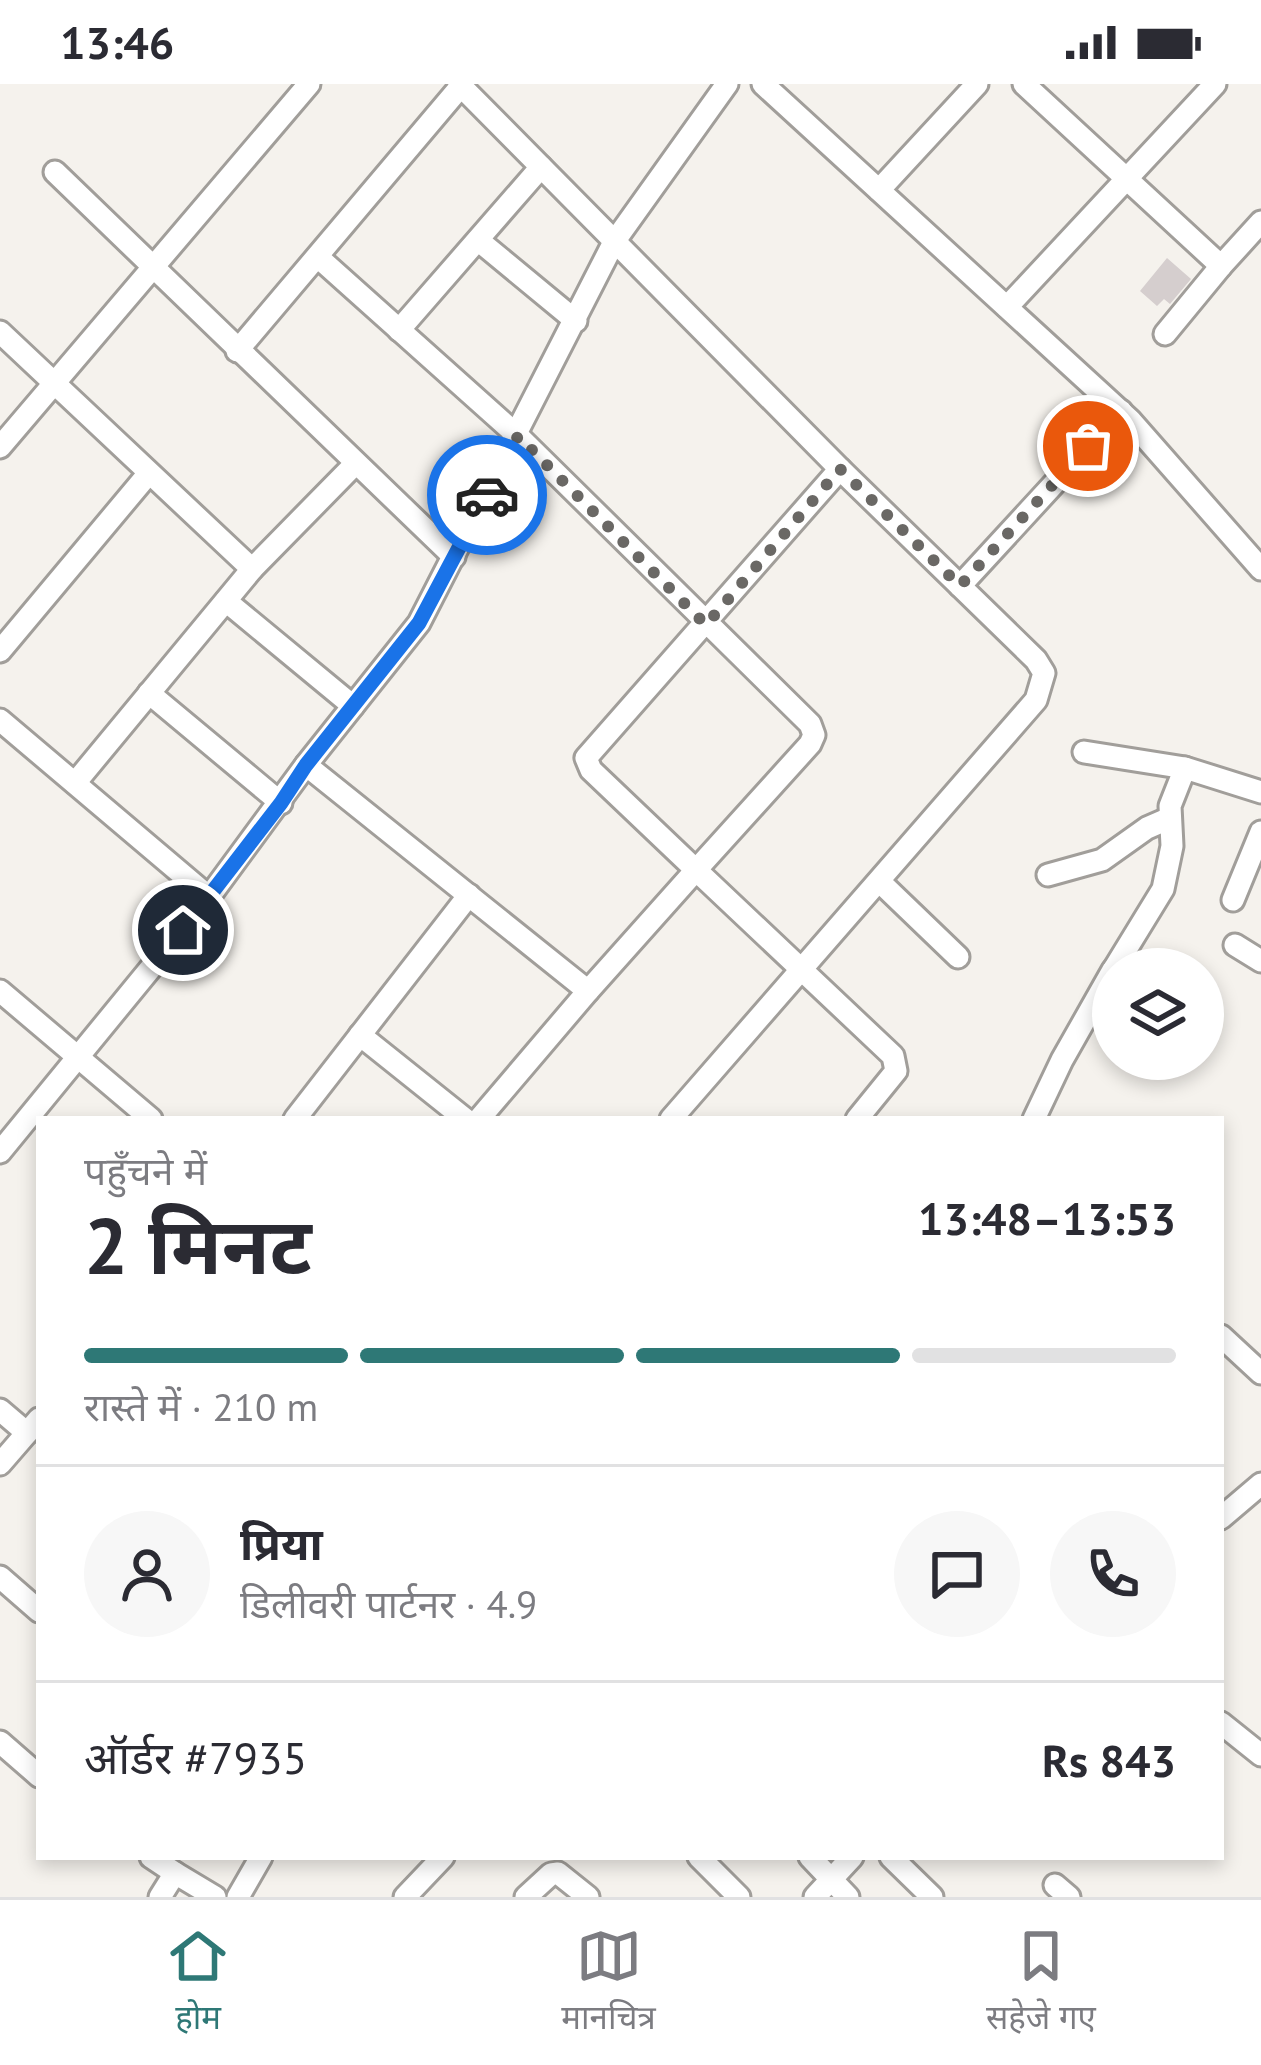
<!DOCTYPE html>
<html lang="hi">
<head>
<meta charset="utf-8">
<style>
  body { margin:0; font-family:"PT Sans","Noto Sans Devanagari",sans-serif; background:#f7f7f7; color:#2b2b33; height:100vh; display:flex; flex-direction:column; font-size:45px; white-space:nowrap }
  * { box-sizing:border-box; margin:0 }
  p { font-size:39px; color:#7c7c81 }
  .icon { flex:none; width:66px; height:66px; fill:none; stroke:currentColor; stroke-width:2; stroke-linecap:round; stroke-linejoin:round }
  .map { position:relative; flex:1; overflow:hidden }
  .sheet { position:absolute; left:36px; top:1032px; width:1188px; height:744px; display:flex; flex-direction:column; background:#fff; border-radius:0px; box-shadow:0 6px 18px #0003 }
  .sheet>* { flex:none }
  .controls { position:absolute; left:1092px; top:864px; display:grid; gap:24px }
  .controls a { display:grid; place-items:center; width:132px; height:132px; border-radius:50%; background:#fff; box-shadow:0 6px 18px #0003; font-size:60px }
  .pin { position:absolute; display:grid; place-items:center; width:102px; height:102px; color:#fff; margin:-51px; border:6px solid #fff; border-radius:50%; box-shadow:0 3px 12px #0007 }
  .courier { position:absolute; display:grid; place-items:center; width:120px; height:120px; margin:-60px; border:9px solid #1a73e8; border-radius:50%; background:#fff; color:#222; box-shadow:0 3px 15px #0007 }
  .head em { font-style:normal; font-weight:700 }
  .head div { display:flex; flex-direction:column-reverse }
  .head { display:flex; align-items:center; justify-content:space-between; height:204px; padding:0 48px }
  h1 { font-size:78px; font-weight:700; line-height:90px }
  .bar { display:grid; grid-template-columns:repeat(4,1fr); gap:18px 12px; align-content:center; height:144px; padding:0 48px }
  .bar i { height:15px; border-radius:9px; background:#e1e1e2 }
  .bar .current { background:#2e7876 }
  .bar p { grid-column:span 4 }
  .line { display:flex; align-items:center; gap:30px; padding:0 48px; border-top:3px solid #e1e1e2 }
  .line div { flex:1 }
  .round { display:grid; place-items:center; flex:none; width:126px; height:126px; border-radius:63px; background:#f7f7f7 }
  .status { display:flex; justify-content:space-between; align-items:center; height:84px; padding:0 60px; background:#fff; direction:ltr }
  .status svg { height:33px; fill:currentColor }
  .tab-bar { display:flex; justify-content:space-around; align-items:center; height:168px; border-top:3px solid #e1e1e2; background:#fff; font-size:33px; color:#7c7c81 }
  .tab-bar a { display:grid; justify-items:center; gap:6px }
  .tab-bar .current { color:#2e7876 }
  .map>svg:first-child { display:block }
  .building { fill:#d5cece }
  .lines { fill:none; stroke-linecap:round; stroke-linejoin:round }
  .street-casing { stroke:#a19e9a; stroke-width:27 }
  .street { stroke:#fff; stroke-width:21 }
  .done { stroke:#6a6865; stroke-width:12; stroke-dasharray:0 21.6 }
  .route { stroke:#1a73e8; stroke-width:15 }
</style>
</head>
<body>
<div class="status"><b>13:46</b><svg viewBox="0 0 49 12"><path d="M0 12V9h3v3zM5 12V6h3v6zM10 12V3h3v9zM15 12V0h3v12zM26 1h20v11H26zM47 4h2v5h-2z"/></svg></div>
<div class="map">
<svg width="1261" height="1813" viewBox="0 0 1261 1813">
  <rect width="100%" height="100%" fill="#f5f2ed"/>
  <!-- building -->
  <polygon class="building" points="1167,174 1191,195 1170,220 1164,215 1157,222 1140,207"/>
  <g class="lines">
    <defs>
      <g id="street">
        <polyline points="459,0 840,385 1036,576 1044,589 1036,616 671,1035"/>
        <polyline points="763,0 1130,336 1261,485"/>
        <polyline points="1024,0 1221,182 1261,138"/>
        <polyline points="55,88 454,473"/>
        <polyline points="879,106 977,0"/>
        <polyline points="478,156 576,237"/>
        <polyline points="319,174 518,352 810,640 814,651 810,660 696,786 591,686 586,674 840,385"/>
        <polyline points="1007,223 1215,0"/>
        <polyline points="399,246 541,83"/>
        <polyline points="0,248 252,485 75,699"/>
        <polyline points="1165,250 1221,182"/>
        <polyline points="237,267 461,2"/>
        <polyline points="0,363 309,0"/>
        <polyline points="252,485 355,380"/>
        <polyline points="960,502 1121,327"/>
        <polyline points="226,517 353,622"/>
        <polyline points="0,567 149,389"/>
        <polyline points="149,609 281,719"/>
        <polyline points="0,636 209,813"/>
        <polyline points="1084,668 1185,684"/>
        <polyline points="306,681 588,907 696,786 893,972 896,987 857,1035"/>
        <polyline points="1048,791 1102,776 1147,744 1170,734"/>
        <polyline points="880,798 958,873"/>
        <polyline points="1233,816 1261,748"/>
        <polyline points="1235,861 1261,877"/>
        <polyline points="1114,885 1163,805 1172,762 1170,722 1185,684 1261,708"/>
        <polyline points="0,907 151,1035"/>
        <polyline points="360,951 465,1035"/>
        <polyline points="295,1035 469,811"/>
        <polyline points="479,1035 588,907"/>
        <polyline points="1034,1035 1062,976 1113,886"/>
        <polyline points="0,1068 209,813 306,681 419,539 614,158 727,0"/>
        <polyline points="1221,1252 1261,1289"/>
        <polyline points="0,1326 27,1349"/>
        <polyline points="0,1380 39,1335"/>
        <polyline points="1221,1434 1261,1400"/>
        <polyline points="0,1493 39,1527"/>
        <polyline points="1221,1639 1261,1671"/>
        <polyline points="0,1658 39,1692"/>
        <polyline points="151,1773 175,1789"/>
        <polyline points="699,1773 739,1813"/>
        <polyline points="810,1773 848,1813"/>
        <polyline points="891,1773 932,1813"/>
        <polyline points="1055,1801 1069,1813"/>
        <polyline points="160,1813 175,1789 215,1813"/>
        <polyline points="238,1813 261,1773"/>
        <polyline points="405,1813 443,1773"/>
        <polyline points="526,1813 551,1790 558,1789 588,1813"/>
        <polyline points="815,1813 852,1773"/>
      </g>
    </defs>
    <!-- street casing -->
    <use href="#street" class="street-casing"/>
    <!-- street -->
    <use href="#street" class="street"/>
  </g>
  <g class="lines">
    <!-- done -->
    <polyline class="done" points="487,411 518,352 706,541 840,385 960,502 1088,362"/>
    <!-- route -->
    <polyline class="route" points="183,846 281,719 306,681 419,539 487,411"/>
  </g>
</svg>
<div class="controls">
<a><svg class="icon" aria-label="layers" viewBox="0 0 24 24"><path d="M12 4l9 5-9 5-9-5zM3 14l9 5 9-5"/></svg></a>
</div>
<div class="pin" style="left:1088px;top:362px;background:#ea580c"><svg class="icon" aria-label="bag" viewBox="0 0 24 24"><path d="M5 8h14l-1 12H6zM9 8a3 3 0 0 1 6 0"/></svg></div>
<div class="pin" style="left:183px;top:846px;background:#1f2937"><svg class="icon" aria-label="home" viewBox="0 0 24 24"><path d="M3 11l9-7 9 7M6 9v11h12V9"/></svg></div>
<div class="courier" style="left:487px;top:411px"><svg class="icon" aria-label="car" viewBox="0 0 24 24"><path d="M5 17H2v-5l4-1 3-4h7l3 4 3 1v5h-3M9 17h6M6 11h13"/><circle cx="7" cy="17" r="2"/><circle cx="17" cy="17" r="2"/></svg></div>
<section class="sheet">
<div class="head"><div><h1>2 मिनट</h1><p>पहुँचने में</p></div><em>13:48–13:53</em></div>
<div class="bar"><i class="current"></i><i class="current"></i><i class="current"></i><i></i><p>रास्ते में · 210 m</p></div>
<div class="line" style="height:216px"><a class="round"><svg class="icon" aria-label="person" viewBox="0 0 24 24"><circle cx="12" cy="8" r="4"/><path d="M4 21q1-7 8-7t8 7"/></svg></a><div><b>प्रिया</b><p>डिलीवरी पार्टनर · 4.9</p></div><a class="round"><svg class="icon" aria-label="chat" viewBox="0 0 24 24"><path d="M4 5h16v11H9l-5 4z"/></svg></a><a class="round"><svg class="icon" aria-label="phone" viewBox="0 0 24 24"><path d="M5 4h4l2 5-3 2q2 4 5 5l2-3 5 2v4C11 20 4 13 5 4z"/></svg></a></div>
<div class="line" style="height:156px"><div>ऑर्डर #7935</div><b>Rs 843</b></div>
</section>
</div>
<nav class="tab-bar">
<a class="current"><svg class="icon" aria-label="home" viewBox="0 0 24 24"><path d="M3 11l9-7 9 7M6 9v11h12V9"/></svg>होम</a>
<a><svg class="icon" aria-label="map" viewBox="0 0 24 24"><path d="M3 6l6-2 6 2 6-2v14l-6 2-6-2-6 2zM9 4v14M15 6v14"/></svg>मानचित्र</a>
<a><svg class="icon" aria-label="saved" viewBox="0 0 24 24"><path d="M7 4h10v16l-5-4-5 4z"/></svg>सहेजे गए</a>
</nav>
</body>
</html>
